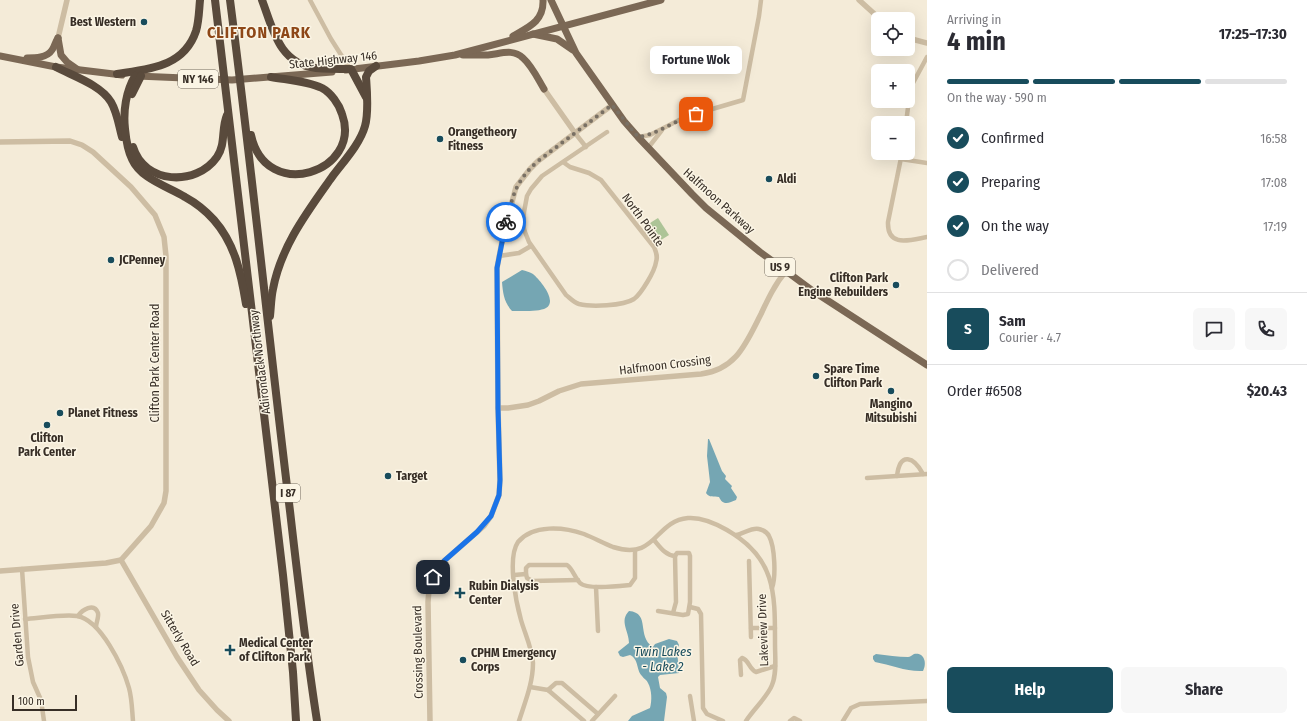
<!DOCTYPE html>
<html lang="en">
<head>
<meta charset="utf-8">
<style>
  body { margin:0; font-family:"Fira Sans Condensed",sans-serif; background:#f7f7f7; color:#2b2b33; height:100vh; display:flex; flex-direction:column; font-size:15px; white-space:nowrap }
  * { box-sizing:border-box; margin:0 }
  p { font-size:13px; color:#7c7c81 }
  .icon { flex:none; width:22px; height:22px; fill:none; stroke:currentColor; stroke-width:2; stroke-linecap:round; stroke-linejoin:round }
  .map { position:relative; flex:1; overflow:hidden }
  .panel { display:flex; flex-direction:column; background:#fff; width:380px }
  .panel>* { flex:none }
  .fabs { position:absolute; left:871px; top:12px; display:grid; gap:8px }
  .fabs a { display:grid; place-items:center; width:44px; height:44px; border-radius:6px; background:#fff; box-shadow:0 4px 16px #0002; font-size:20px }
  .scale { position:absolute; left:12px; bottom:10px; width:65px; box-sizing:border-box; padding-left:4px; border:2px solid #372e26; border-top:0; font-size:11px; line-height:14px; white-space:nowrap; color:#372e26; -webkit-text-stroke:3px #fbf5e5; paint-order:stroke }
  .pin { position:absolute; display:grid; place-items:center; width:34px; height:34px; color:#fff; margin:-17px; border-radius:8px; box-shadow:0 2px 6px #0006 }
  .courier { position:absolute; display:grid; place-items:center; width:40px; height:40px; margin:-20px; border:3px solid #1a73e8; border-radius:50%; background:#fff; color:#222; box-shadow:0 1px 5px #0007 }
  .bubble { position:absolute; height:28px; border-radius:6px; background:#fff; box-shadow:0 4px 16px #0002; font-size:13px; font-weight:700; line-height:28px; text-align:center }
  .summary em { font-style:normal; font-weight:700 }
  .summary div { display:flex; flex-direction:column-reverse }
  .summary { display:flex; align-items:center; justify-content:space-between; height:68px; padding:0 20px }
  h1 { font-size:26px; font-weight:700; line-height:30px }
  .bar { display:grid; grid-template-columns:repeat(4,1fr); gap:6px 4px; align-content:center; height:48px; padding:0 20px }
  .bar i { height:5px; border-radius:3px; background:#e1e1e2 }
  .bar .active { background:#184c5c }
  .bar p { grid-column:span 4 }
  .line { display:flex; align-items:center; gap:10px; padding:0 20px; border-top:1px solid #e1e1e2 }
  .line div { flex:1 }
  .round { display:grid; place-items:center; flex:none; width:42px; height:42px; border-radius:6px; background:#f7f7f7 }
  ol { padding:0 20px; list-style:none }
  li { display:flex; align-items:center; gap:12px; height:44px }
  li p { margin-inline-start:auto }
  li .icon { padding:4px; border-radius:50%; background:#184c5c; color:#fff; stroke-width:4 }
  li:last-child { color:#7c7c81 }
  li i { width:22px; height:22px; border:2px solid #e1e1e2; border-radius:50% }
  .cta { display:flex; gap:8px; margin-top:auto; padding:8px 20px }
  .cta a { flex:1; height:46px; border-radius:6px; background:#184c5c; color:#fff; font-size:16px; font-weight:700; line-height:46px; text-align:center }
  .cta a+a { background:#f7f7f7; color:#2b2b33 }
  main { display:flex; flex:1; min-height:0 }
  .map>svg:first-child { display:block }
  .green { fill:#adc497 }
  .water { fill:#75a6b3 }
  .lines { fill:none; stroke-linecap:round; stroke-linejoin:round }
  .minor { stroke:#cdbda3; stroke-width:4.5 }
  .tertiary { stroke:#cdbda3; stroke-width:5.5 }
  .primary { stroke:#7b6855; stroke-width:7 }
  .motorway { stroke:#594a3c; stroke-width:8 }
  .done { stroke:#797064; stroke-width:4; stroke-dasharray:0 7.2 }
  .route { stroke:#1a73e8; stroke-width:5 }
  .poi-dot { fill:#184c5c; stroke:#fbf5e5; stroke-width:1.5 }
  .labels { text-anchor:middle; stroke-width:3; stroke-linejoin:round; paint-order:stroke }
  .shield { fill:#fbf5e5; stroke:#726a5f; stroke-width:1 }
  .shield-label { font-size:11px; font-weight:bold; fill:#372e26 }
  .poi-label { font-size:12px; font-weight:bold; fill:#372e26; stroke:#fbf5e5; text-anchor:start }
  .street-label { font-size:12px; fill:#372e26; stroke:#fbf5e5 }
  .water-label { font-size:13px; font-style:italic; fill:#184c5c; stroke:#fbf5e5 }
  .district-label { font-size:16px; font-weight:bold; letter-spacing:1px; fill:#8e4717; stroke:#fbf5e5 }
</style>
</head>
<body>
<main>
<div class="map">
<svg width="927" height="721" viewBox="0 0 927 721">
  <rect width="100%" height="100%" fill="#f4ebd8"/>
  <!-- green -->
  <polygon class="green" points="658,218 669,235 661,240 650,223"/>
  <!-- water -->
  <g class="water">
    <path d="M 522,270 C 526,271 530,272 533,274 C 540,280 558,301 546,308 C 539,312 521,311 512,311 C 504,302 503,294 502,282 Z"/>
    <path d="M 708,439 L 709,439 L 722,471 L 726,476 L 725,479 L 732,486 L 731,488 L 737,497 L 736,500 C 729,503 723,506 719,497 C 714,496 709,498 706,493 L 710,482 L 707,456 Z"/>
    <path d="M 629,611 C 651,613 636,636 653,647 L 655,644 L 669,639 L 677,641 L 679,645 L 677,649 L 679,673 L 660,675 L 658,677 L 660,688 L 666,693 L 667,697 L 664,721 L 628,721 L 632,716 L 650,708 C 652,701 652,690 648,683 C 647,680 644,679 642,676 C 636,670 639,659 630,655 L 623,657 L 620,656 L 618,652 L 619,651 L 629,643 C 629,631 619,621 629,611 Z"/>
    <path d="M 876,654 C 887,655 898,657 908,657 C 910,657 912,655 914,654 C 925,652 927,664 923,671 C 907,672 891,665 875,662 L 873,659 L 873,656 Z"/>
  </g>
  <g class="lines">
    <!-- minor -->
    <g class="minor">
      <polyline points="310,0 331,39 350,69"/>
      <polyline points="906,123 910,92 913,83 927,57"/>
      <polyline points="575,133 586,147"/>
      <polyline points="638,137 650,135 685,117 743,100 759,16 761,0"/>
      <polyline points="648,148 662,130"/>
      <path d="M 902,153 L 888,222 C 887,248 910,240 927,237"/>
      <polyline points="901,159 927,163"/>
      <path d="M 563,162 L 570,167 L 589,173 L 601,180 L 654,247 C 656,252 658,256 656,262 C 655,271 641,294 634,299 C 623,306 591,307 579,304 C 573,302 570,298 566,295 L 529,242 L 525,232 L 523,225 L 524,212 L 527,196 L 531,189 L 542,176 L 607,132"/>
      <polyline points="499,256 519,253 531,246"/>
      <path d="M 897,476 C 900,451 914,457 923,474"/>
      <polyline points="867,478 927,474"/>
      <path d="M 736,535 C 743,534 752,527 759,529 C 763,530 767,532 769,536 C 775,547 776,577 772,588"/>
      <path d="M 654,540 C 660,547 665,555 675,556 L 677,553 L 689,553 L 690,556 L 690,602 L 688,614 L 683,615 L 658,611"/>
      <polyline points="749,561 751,637"/>
      <polyline points="22,569 28,657 33,682 41,700 44,721"/>
      <path d="M 526,574 L 526,568 L 529,565 L 567,565 C 573,569 574,577 580,583 C 587,590 620,586 630,585 L 635,578 L 635,550"/>
      <polyline points="514,575 526,574 527,578 532,581 578,580"/>
      <polyline points="596,587 598,631"/>
      <polyline points="690,607 698,609 701,614 703,708 707,714 723,721"/>
      <polyline points="673,613 676,602 675,556"/>
      <path d="M 78,616 C 82,610 94,602 98,613 C 99,617 96,623 96,627"/>
      <path d="M 25,619 C 39,618 64,614 77,616 C 101,620 123,667 129,688 C 132,699 132,710 133,721"/>
      <polyline points="751,628 775,628"/>
      <path d="M 741,675 L 740,660 L 742,658 C 749,660 749,669 756,672 L 775,666"/>
      <polyline points="530,687 548,690 584,721"/>
      <polyline points="548,690 556,683 562,683 598,714"/>
      <polyline points="690,696 694,721"/>
      <path d="M 519,721 C 525,702 533,683 533,663 C 532,648 525,634 521,620 C 516,602 507,558 518,542 C 533,524 564,527 584,534 C 594,538 603,543 613,547 C 657,561 654,521 688,518 C 702,517 715,523 727,530 C 776,558 775,593 775,644 C 775,657 777,673 772,685 C 768,696 753,710 746,721"/>
      <polyline points="592,721 615,696"/>
      <polyline points="790,721 794,718 800,721"/>
      <polyline points="843,721 851,708 860,704 927,701"/>
    </g>
    <!-- tertiary -->
    <g class="tertiary">
      <polyline points="859,0 880,19"/>
      <polyline points="58,38 67,0"/>
      <polyline points="908,38 927,43"/>
      <polyline points="544,89 575,133"/>
      <polyline points="0,142 70,141 82,145 93,152 131,187 155,215 164,237 166,256 166,491 164,503 151,526 121,560 106,563 0,571"/>
      <path d="M 498,408 L 508,408 L 528,405 L 539,401 L 559,391 L 581,384 L 701,374 C 737,369 746,343 761,314 C 768,299 775,284 786,271"/>
      <polyline points="121,560 177,657 199,690 217,710 229,721"/>
      <polyline points="430,721 428,602 429,589 437,571 444,561 484,526 491,516 499,495 500,480 498,408 497,268 503,236 516,187 530,169 538,161 612,105"/>
    </g>
    <!-- primary -->
    <g class="primary">
      <polyline points="551,0 576,53 624,121 638,137 692,194 706,208 760,252 786,271 813,291 927,365"/>
      <polyline points="533,34 557,39 573,50"/>
      <path d="M 513,36 C 529,27 544,21 543,0"/>
      <polyline points="58,38 61,55 67,62 77,69"/>
      <path d="M 463,55 C 471,55 479,55 488,55 C 500,54 513,48 523,58 C 532,66 538,79 544,89"/>
      <polyline points="0,56 56,67 122,75"/>
      <path d="M 27,58 C 35,58 47,58 52,50 C 55,46 55,42 58,38"/>
      <polyline points="346,70 419,61 455,55 661,0"/>
      <polyline points="137,76 232,80 332,72"/>
    </g>
    <!-- motorway -->
    <g class="motorway">
      <polyline points="215,0 283,575 293,672 296,721"/>
      <path d="M 230,0 C 252,170 269,341 290,511 C 298,581 306,651 317,721"/>
      <path d="M 262,0 C 273,29 279,64 316,68 C 328,69 339,69 351,69 L 366,97"/>
      <path d="M 56,67 C 73,76 101,85 111,102 C 117,112 119,126 122,137"/>
      <path d="M 117,74 C 149,69 184,67 196,31 C 199,21 199,10 200,0"/>
      <path d="M 135,76 C 126,91 123,111 125,129 C 126,139 127,149 132,159 C 141,179 167,186 185,197 C 196,203 206,211 214,220 C 235,244 241,273 246,304"/>
      <polyline points="132,94 141,76"/>
      <path d="M 251,135 C 266,204 363,172 342,114 C 339,104 331,93 322,88 C 307,81 288,80 271,77"/>
      <path d="M 133,147 C 144,184 196,187 217,157 C 226,144 221,129 227,115"/>
      <path d="M 270,316 C 271,307 271,298 273,289 C 281,246 308,211 332,177 C 344,161 360,144 365,126 C 369,112 367,91 366,77 L 369,71 L 376,66"/>
    </g>
  </g>
  <g class="lines">
    <!-- done -->
    <path class="done" d="M 506,222 C 514,193 515,182 538,161 L 612,105 L 638,137 C 659,134 675,120 696,114"/>
    <!-- route -->
    <polyline class="route" points="433,577 444,561 477,532 491,516 499,495 500,480 498,408 497,268 506,222"/>
  </g>
  <!-- markers -->
  <g class="poi-dot">
    <circle cx="144" cy="22" r="4"/>
    <circle cx="440" cy="139" r="4"/>
    <circle cx="769" cy="179" r="4"/>
    <circle cx="111" cy="260" r="4"/>
    <circle cx="896" cy="285" r="4"/>
    <circle cx="816" cy="376" r="4"/>
    <circle cx="891" cy="391" r="4"/>
    <circle cx="60" cy="413" r="4"/>
    <circle cx="47" cy="425" r="4"/>
    <circle cx="388" cy="476" r="4"/>
    <path d="M458 587h4v4h4v4h-4v4h-4v-4h-4v-4h4z"/>
    <path d="M228 644h4v4h4v4h-4v4h-4v-4h-4v-4h4z"/>
    <circle cx="463" cy="660" r="4"/>
  </g>
  <g class="labels">
    <!-- shield labels -->
    <g class="shield">
      <rect x="178" y="70" width="40" height="18" rx="3"/>
      <rect x="765" y="258" width="30" height="18" rx="3"/>
      <rect x="276" y="484" width="24" height="18" rx="3"/>
    </g>
    <g class="shield-label">
      <text x="198" y="83">NY 146</text>
      <text x="780" y="271">US 9</text>
      <text x="288" y="497">I 87</text>
    </g>
    <!-- poi labels -->
    <g class="poi-label">
      <text x="136" y="26" text-anchor="end">Best Western</text>
      <text x="448" y="136">Orangetheory<tspan x="448" dy="14">Fitness</tspan></text>
      <text x="777" y="183">Aldi</text>
      <text x="119" y="264">JCPenney</text>
      <text x="888" y="282" text-anchor="end">Clifton Park<tspan x="888" dy="14">Engine Rebuilders</tspan></text>
      <text x="824" y="373">Spare Time<tspan x="824" dy="14">Clifton Park</tspan></text>
      <text x="891" y="408" text-anchor="middle">Mangino<tspan x="891" dy="14">Mitsubishi</tspan></text>
      <text x="68" y="417">Planet Fitness</text>
      <text x="47" y="442" text-anchor="middle">Clifton<tspan x="47" dy="14">Park Center</tspan></text>
      <text x="396" y="480">Target</text>
      <text x="469" y="590">Rubin Dialysis<tspan x="469" dy="14">Center</tspan></text>
      <text x="239" y="647">Medical Center<tspan x="239" dy="14">of Clifton Park</tspan></text>
      <text x="471" y="657">CPHM Emergency<tspan x="471" dy="14">Corps</tspan></text>
    </g>
    <!-- street labels -->
    <g class="street-label">
      <text transform="translate(333 60) rotate(-6)" y="4">State Highway 146</text>
      <text transform="translate(719 201) rotate(42)" y="4">Halfmoon Parkway</text>
      <text transform="translate(643 220) rotate(54)" y="4">North Pointe</text>
      <text transform="translate(260 362) rotate(-97)" y="4">Adirondack Northway</text>
      <text transform="translate(155 363) rotate(-90)" y="4">Clifton Park Center Road</text>
      <text transform="translate(665 365) rotate(-7)" y="4">Halfmoon Crossing</text>
      <text transform="translate(763 630) rotate(-92)" y="4">Lakeview Drive</text>
      <text transform="translate(17 635) rotate(-95)" y="4">Garden Drive</text>
      <text transform="translate(180 638) rotate(59)" y="4">Sitterly Road</text>
      <text transform="translate(418 652) rotate(-91)" y="4">Crossing Boulevard</text>
    </g>
    <!-- water labels -->
    <g class="water-label">
      <text x="663" y="656">Twin Lakes<tspan x="663" dy="15">- Lake 2</tspan></text>
    </g>
    <!-- district labels -->
    <g class="district-label">
      <text x="259" y="38">CLIFTON PARK</text>
    </g>
  </g>
</svg>
<div class="fabs">
<a><svg class="icon" aria-label="locate" viewBox="0 0 24 24"><circle cx="12" cy="12" r="6"/><path d="M12 2v4M12 18v4M2 12h4M18 12h4"/></svg></a>
<a>+</a>
<a>−</a>
</div>
<div class="scale">100 m</div>
<div class="pin" style="left:696px;top:114px;background:#ea580c"><svg class="icon" aria-label="bag" viewBox="0 0 24 24"><path d="M5 8h14l-1 12H6zM9 8a3 3 0 0 1 6 0"/></svg></div>
<div class="pin" style="left:433px;top:577px;background:#1f2937"><svg class="icon" aria-label="home" viewBox="0 0 24 24"><path d="M3 11l9-7 9 7M6 9v11h12V9"/></svg></div>
<div class="courier" style="left:506px;top:222px"><svg class="icon" aria-label="bike" viewBox="0 0 24 24"><circle cx="6" cy="16" r="4"/><circle cx="18" cy="16" r="4"/><path d="M6 16l4-8h5l3 8M10 8l3 8H6M13 5h3"/></svg></div>
<div class="bubble" style="left:650px;top:46px;width:92px">Fortune Wok</div>
</div>
<section class="panel">
<div class="summary"><div><h1>4 min</h1><p>Arriving in</p></div><em>17:25–17:30</em></div>
<div class="bar"><i class="active"></i><i class="active"></i><i class="active"></i><i></i><p>On the way · 590 m</p></div>
<ol>
<li><svg class="icon" aria-label="check" viewBox="0 0 24 24"><path d="M5 12l5 5 9-10"/></svg>Confirmed<p>16:58</p></li>
<li><svg class="icon" aria-label="check" viewBox="0 0 24 24"><path d="M5 12l5 5 9-10"/></svg>Preparing<p>17:08</p></li>
<li><svg class="icon" aria-label="check" viewBox="0 0 24 24"><path d="M5 12l5 5 9-10"/></svg>On the way<p>17:19</p></li>
<li><i></i>Delivered</li>
</ol>
<div class="line" style="height:72px"><b class="round" style="background:#184c5c;color:#fff">S</b><div><b>Sam</b><p>Courier · 4.7</p></div><a class="round"><svg class="icon" aria-label="chat" viewBox="0 0 24 24"><path d="M4 5h16v11H9l-5 4z"/></svg></a><a class="round"><svg class="icon" aria-label="phone" viewBox="0 0 24 24"><path d="M5 4h4l2 5-3 2q2 4 5 5l2-3 5 2v4C11 20 4 13 5 4z"/></svg></a></div>
<div class="line" style="height:52px"><div>Order #6508</div><b>$20.43</b></div>
<div class="cta"><a>Help</a><a>Share</a></div>
</section>
</main>
</body>
</html>
